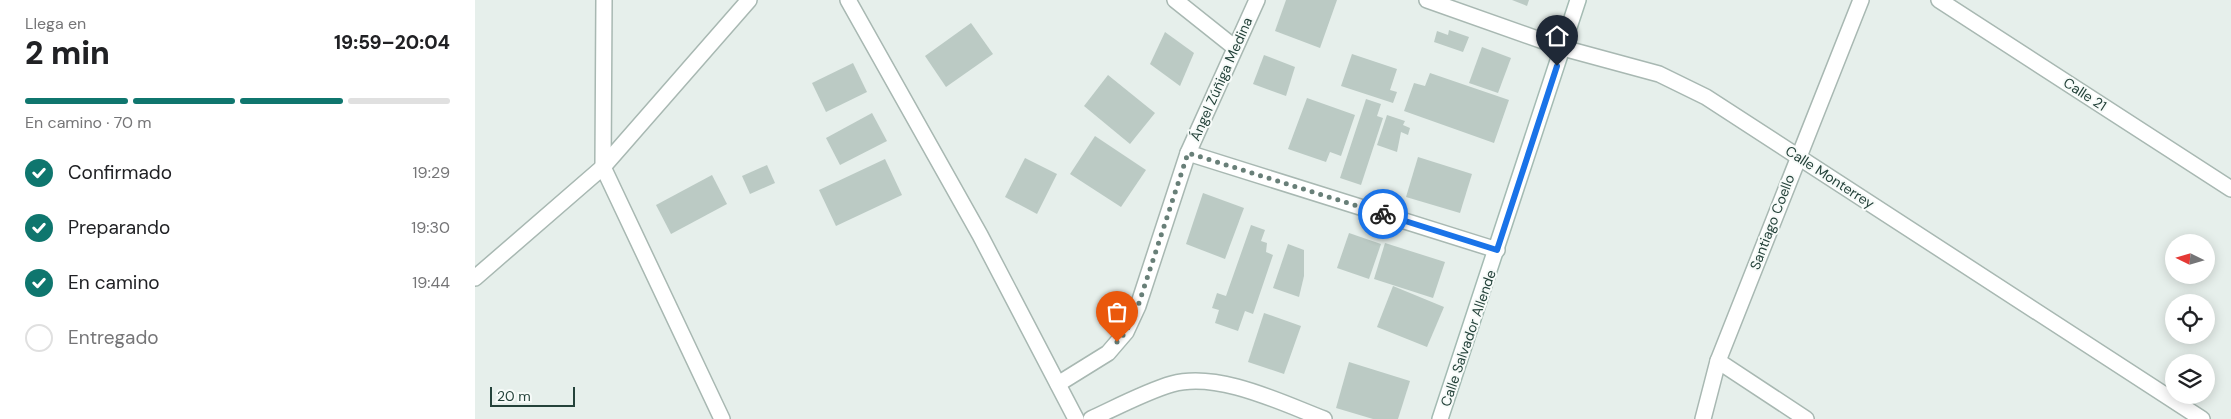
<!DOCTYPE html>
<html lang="es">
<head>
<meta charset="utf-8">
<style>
  body { margin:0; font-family:"DM Sans",sans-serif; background:#f6f6f6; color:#202124; height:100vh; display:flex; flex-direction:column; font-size:19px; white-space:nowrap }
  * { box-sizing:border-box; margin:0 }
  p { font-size:16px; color:#757577 }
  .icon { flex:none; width:28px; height:28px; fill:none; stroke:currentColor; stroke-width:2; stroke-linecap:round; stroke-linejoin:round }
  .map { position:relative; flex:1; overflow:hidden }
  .sheet { display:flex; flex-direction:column; background:#fff; width:475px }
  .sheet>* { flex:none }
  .needle { width:32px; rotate:275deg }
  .tools { position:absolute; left:1690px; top:234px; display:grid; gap:10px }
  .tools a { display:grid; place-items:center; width:50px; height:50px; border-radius:50%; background:#fff; box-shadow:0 2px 12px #0003; font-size:25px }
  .scale { position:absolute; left:15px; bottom:12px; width:85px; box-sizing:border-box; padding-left:5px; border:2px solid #24423a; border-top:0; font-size:14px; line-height:18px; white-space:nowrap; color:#24423a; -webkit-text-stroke:4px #f7fbf9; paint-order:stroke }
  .pin { position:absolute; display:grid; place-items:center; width:42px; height:42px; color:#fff; margin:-51px -21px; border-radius:50% 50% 50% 0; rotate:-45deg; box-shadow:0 0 5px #0007 }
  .pin .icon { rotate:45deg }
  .courier { position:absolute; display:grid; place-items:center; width:50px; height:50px; margin:-25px; border:4px solid #1a73e8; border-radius:50%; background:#fff; color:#222; box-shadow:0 1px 6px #0007 }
  .headline em { font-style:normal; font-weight:800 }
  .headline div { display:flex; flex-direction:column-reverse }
  .headline { display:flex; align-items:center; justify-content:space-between; height:85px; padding:0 25px }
  h1 { font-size:32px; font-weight:800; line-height:38px }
  .bar { display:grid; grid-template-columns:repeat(4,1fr); gap:8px 5px; align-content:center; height:60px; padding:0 25px }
  .bar i { height:6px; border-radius:4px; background:#e0e0e0 }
  .bar .current { background:#0f766e }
  .bar p { grid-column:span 4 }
  ol { padding:0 25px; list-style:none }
  li { display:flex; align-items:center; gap:15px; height:55px }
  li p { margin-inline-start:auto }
  li .icon { padding:5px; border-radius:50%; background:#0f766e; color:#fff; stroke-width:4 }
  li:last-child { color:#757577 }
  li i { width:28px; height:28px; border:2px solid #e0e0e0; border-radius:50% }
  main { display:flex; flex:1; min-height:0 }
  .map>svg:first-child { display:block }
  .building { fill:#bbcac4 }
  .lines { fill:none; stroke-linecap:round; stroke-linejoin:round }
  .street-casing { stroke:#a8b8b2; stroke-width:18 }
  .secondary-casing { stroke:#a4bbb3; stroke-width:18 }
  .street { stroke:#fff; stroke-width:15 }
  .secondary { stroke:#fff; stroke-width:15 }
  .done { stroke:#687f78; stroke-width:5; stroke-dasharray:0 9 }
  .route { stroke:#1a73e8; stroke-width:6 }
  .labels { text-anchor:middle; stroke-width:4; stroke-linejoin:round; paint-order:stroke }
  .street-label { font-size:14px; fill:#24423a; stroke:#f7fbf9 }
</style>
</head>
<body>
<main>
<section class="sheet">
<div class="headline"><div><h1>2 min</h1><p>Llega en</p></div><em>19:59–20:04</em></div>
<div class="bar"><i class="current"></i><i class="current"></i><i class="current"></i><i></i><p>En camino · 70 m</p></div>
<ol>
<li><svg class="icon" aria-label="check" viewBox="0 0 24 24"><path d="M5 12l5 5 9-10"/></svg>Confirmado<p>19:29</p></li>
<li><svg class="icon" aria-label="check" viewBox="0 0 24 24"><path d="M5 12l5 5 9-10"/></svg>Preparando<p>19:30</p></li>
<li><svg class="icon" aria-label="check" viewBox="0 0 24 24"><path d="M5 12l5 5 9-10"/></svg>En camino<p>19:44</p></li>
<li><i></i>Entregado</li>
</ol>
</section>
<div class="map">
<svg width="1756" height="419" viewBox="0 0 1756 419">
  <rect width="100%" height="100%" fill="#e6efeb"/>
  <!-- building -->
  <g class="building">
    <polygon points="811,0 862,0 845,48 800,31"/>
    <polygon points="1037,0 1054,0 1052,6"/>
    <polygon points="496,23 518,54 471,87 450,56"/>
    <polygon points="974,30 994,37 988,52 959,42 962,31 973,35"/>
    <polygon points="690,32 719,53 705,86 675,64"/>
    <polygon points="1007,47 1036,58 1023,93 994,83"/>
    <polygon points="877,54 922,69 915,90 922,92 918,103 866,86"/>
    <polygon points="789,55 820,67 811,96 778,84"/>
    <polygon points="378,63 392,92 351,112 337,83"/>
    <polygon points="955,73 1034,100 1019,143 929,111 939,83 950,86"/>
    <polygon points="633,75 680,113 655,144 609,106"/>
    <polygon points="832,98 880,115 866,156 855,152 851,162 813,149"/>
    <polygon points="891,99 906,104 902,116 908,118 886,185 865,178"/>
    <polygon points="397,113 412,141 365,165 351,138"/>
    <polygon points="912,115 930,121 928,125 935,128 933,135 926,132 922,152 902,145"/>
    <polygon points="620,136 671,170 646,207 595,174"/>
    <polygon points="943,157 997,174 985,213 931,197"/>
    <polygon points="550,158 582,174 562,214 530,197"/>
    <polygon points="410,159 427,195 361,226 344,190"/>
    <polygon points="292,165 300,183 275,194 267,176"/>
    <polygon points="237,175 252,204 196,234 181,205"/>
    <polygon points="728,193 769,208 750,259 711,244"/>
    <polygon points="776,225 790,230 786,241 792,243 791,252 798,255 778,314 770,311 763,331 740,323 744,310 737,308 742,293 751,296"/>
    <polygon points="874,233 906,244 894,279 862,268"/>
    <polygon points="910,243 970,262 958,298 899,279"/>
    <polygon points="813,244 829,250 829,276 824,297 798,288"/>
    <polygon points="918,286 969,307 952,347 902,327"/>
    <polygon points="789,313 826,326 809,374 773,362"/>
    <polygon points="874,362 935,381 923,419 898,419 861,408"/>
  </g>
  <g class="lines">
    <defs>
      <g id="street">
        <polyline points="373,0 505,235 601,419"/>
        <polyline points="700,0 759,47"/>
        <polyline points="952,0 1088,48 1184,74 1231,97 1727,419"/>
        <polyline points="1464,0 1756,189"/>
        <polyline points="713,153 1022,250"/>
        <polyline points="128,167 274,0"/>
        <polyline points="128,167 129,0"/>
        <polyline points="0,278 128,167 247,419"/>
        <polyline points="1243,361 1331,419"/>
        <polyline points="583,384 633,353 651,332 663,306 713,153 782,0"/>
        <path d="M 616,419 C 640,408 672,391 697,384 C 743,371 807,403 849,419"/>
        <polyline points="1228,419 1243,361 1386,0"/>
      </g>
      <polyline id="secondary" points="965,419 1103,0"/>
    </defs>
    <!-- street casing -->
    <use href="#street" class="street-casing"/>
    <!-- secondary casing -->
    <use href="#secondary" class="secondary-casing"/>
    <!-- street -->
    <use href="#street" class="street"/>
    <!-- secondary -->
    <use href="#secondary" class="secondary"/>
  </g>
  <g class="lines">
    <!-- done -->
    <polyline class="done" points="642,342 651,332 663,306 713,153 908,214"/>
    <!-- route -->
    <polyline class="route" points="908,214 1022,250 1082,66"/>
  </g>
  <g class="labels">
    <!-- street labels -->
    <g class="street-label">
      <text transform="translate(746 79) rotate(-66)" y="5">Ángel Zúñiga Medina</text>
      <text transform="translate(1610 94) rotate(33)" y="5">Calle 21</text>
      <text transform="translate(1355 177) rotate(33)" y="5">Calle Monterrey</text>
      <text transform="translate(1297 222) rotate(-69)" y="5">Santiago Coello</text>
      <text transform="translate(993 338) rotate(-71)" y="5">Calle Salvador Allende</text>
    </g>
  </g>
</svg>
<div class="tools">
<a><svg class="needle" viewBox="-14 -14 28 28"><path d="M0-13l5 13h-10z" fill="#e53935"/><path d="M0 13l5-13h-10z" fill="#757577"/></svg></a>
<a><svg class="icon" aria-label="locate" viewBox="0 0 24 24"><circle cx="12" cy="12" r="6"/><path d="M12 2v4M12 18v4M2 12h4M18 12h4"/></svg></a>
<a><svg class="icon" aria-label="layers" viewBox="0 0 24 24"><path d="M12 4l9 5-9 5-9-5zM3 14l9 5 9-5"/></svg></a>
</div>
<div class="scale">20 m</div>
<div class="pin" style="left:642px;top:342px;background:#ea580c"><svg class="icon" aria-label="bag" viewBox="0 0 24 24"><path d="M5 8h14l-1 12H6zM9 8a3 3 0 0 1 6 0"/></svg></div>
<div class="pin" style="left:1082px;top:66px;background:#1f2937"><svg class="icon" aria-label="home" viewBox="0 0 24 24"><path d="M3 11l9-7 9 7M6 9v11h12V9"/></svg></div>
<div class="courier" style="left:908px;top:214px"><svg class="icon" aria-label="bike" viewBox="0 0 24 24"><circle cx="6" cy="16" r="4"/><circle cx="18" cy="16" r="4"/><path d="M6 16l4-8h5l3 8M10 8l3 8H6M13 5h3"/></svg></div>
</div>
</main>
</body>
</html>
